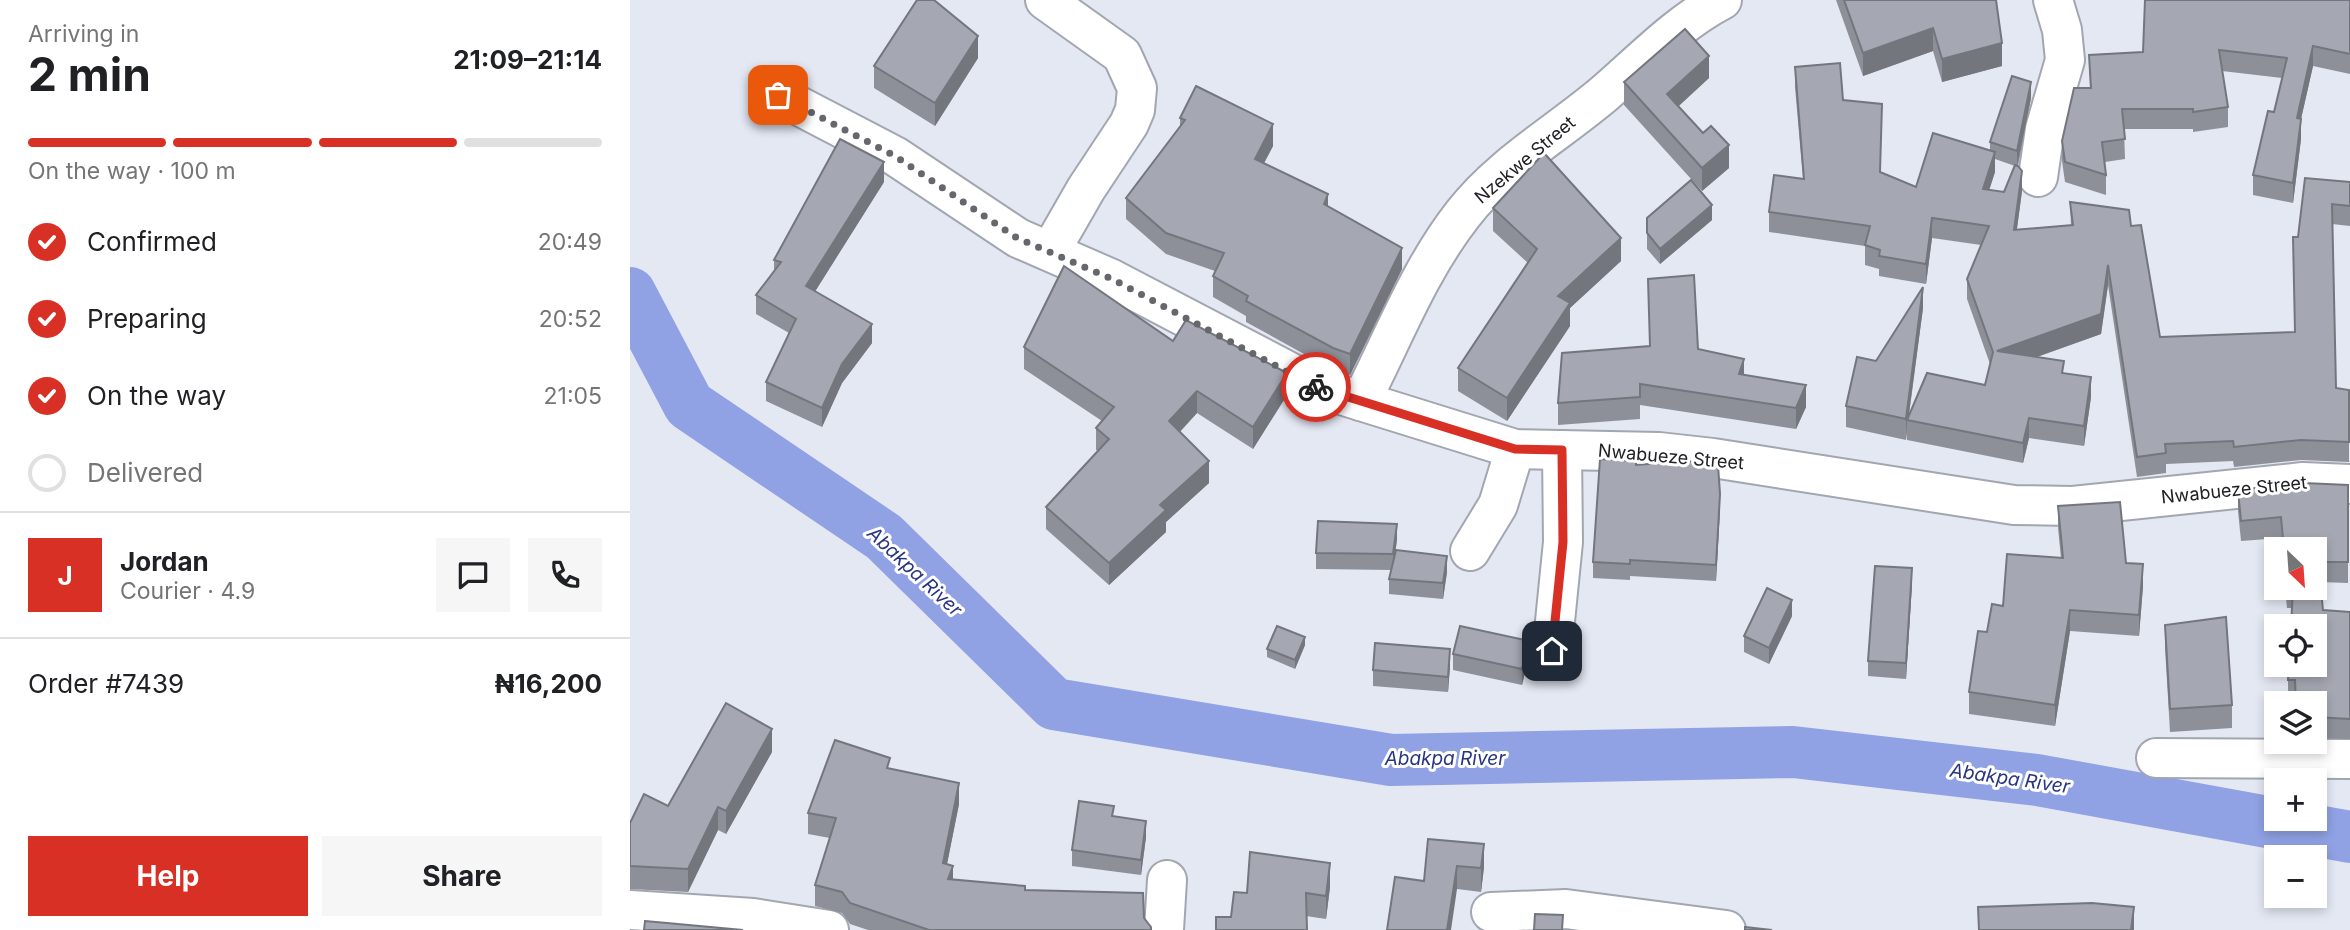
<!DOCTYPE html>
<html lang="en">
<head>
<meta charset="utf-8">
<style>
  body { margin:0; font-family:Inter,sans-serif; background:#f6f6f6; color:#202124; height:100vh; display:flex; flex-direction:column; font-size:26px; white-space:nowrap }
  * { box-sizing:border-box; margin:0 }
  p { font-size:23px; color:#757577 }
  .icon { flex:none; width:38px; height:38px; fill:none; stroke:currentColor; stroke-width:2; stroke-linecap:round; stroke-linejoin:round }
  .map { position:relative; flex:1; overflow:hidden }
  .panel { display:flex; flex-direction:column; background:#fff; width:630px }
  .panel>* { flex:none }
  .needle { width:46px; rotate:155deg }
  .controls { position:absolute; left:1634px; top:537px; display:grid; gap:14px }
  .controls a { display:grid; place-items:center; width:63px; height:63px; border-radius:0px; background:#fff; box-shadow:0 4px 10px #0003; font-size:35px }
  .pin { position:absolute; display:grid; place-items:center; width:60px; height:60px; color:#fff; margin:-30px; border-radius:14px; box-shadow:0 4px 10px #0006 }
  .courier { position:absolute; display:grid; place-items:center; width:70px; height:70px; margin:-35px; border:5px solid #d93025; border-radius:50%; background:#fff; color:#222; box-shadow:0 2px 9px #0007 }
  .summary em { font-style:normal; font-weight:700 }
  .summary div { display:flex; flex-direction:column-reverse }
  .summary { display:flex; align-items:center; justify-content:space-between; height:119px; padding:0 28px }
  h1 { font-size:46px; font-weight:700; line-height:52px }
  .bar { display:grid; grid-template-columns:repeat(4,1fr); gap:10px 7px; align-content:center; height:84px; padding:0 28px }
  .bar i { height:9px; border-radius:5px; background:#e0e0e0 }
  .bar .active { background:#d93025 }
  .bar p { grid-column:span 4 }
  .line { display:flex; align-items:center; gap:18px; padding:0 28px; border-top:2px solid #e0e0e0 }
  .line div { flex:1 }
  .round { display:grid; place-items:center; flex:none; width:74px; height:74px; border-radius:0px; background:#f6f6f6 }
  ol { padding:0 28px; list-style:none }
  li { display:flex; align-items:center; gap:21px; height:77px }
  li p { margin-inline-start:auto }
  li .icon { padding:7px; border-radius:50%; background:#d93025; color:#fff; stroke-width:4 }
  li:last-child { color:#757577 }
  li i { width:38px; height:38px; border:4px solid #e0e0e0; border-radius:50% }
  .primary-button { display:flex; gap:14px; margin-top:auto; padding:14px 28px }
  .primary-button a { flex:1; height:80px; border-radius:0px; background:#d93025; color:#fff; font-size:28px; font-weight:700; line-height:80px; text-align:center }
  .primary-button a+a { background:#f6f6f6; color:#202124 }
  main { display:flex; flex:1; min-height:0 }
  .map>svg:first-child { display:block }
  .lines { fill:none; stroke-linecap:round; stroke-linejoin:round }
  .river { stroke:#90a2e4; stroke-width:52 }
  .minor-casing { stroke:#a2a6b0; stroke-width:42 }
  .minor { stroke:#fff; stroke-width:38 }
  .wall { fill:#8e9099; fill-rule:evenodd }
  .shaded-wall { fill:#74767d }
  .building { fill:#a5a8b2; stroke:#74767d; stroke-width:2 }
  .done { stroke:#65676d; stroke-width:7; stroke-dasharray:0 12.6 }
  .route { stroke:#d93025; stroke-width:9 }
  .labels { text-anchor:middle; stroke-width:6; stroke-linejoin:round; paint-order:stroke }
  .street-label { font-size:18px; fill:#202125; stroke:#fff }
  .water-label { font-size:19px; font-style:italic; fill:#283581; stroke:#fff }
</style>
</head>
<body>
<main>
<section class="panel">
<div class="summary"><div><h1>2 min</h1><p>Arriving in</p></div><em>21:09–21:14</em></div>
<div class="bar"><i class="active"></i><i class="active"></i><i class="active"></i><i></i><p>On the way · 100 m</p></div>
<ol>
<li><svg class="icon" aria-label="check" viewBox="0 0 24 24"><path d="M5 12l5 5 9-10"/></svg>Confirmed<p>20:49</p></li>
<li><svg class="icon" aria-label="check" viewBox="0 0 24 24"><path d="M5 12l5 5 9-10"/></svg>Preparing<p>20:52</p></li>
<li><svg class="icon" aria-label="check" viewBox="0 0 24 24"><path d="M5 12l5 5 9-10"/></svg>On the way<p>21:05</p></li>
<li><i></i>Delivered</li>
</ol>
<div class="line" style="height:126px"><b class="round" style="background:#d93025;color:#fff">J</b><div><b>Jordan</b><p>Courier · 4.9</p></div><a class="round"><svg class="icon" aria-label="chat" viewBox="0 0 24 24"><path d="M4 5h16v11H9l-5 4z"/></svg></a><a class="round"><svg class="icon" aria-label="phone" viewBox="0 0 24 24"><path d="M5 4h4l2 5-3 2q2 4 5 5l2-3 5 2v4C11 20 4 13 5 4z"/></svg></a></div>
<div class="line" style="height:91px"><div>Order #7439</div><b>₦16,200</b></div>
<div class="primary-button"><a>Help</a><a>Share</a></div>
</section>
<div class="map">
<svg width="1720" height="930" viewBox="0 0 1720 930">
  <rect width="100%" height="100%" fill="#e4e8f3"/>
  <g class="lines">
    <!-- river -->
    <polyline class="river" points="0,293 59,405 254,537 424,704 761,760 1163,752 1407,780 1720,837"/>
    <defs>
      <g id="minor">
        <polyline points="415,0 492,55 507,88 505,110 499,124 456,189 421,250"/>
        <polyline points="148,95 265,156 388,238 482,279 692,389 885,449 1029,452 1083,458 1384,505 1443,506 1673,482 1720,484"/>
        <polyline points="1408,177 1415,129 1435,60 1432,30 1423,0"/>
        <path d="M 731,401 C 763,339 789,270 833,214 C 871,165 928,133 975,93 C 1012,61 1048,23 1092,0"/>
        <polyline points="840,551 868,505 885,449"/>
        <polyline points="922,651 933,542 932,450"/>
        <polyline points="1526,758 1720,759"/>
        <polyline points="0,910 123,918 199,930"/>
        <polyline points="861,912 936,909 1096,930"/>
        <polyline points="534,930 537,880"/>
      </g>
    </defs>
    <!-- minor casing -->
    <use href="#minor" class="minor-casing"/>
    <!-- minor -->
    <use href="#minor" class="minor"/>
  </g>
  <!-- wall -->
  <g class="wall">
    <polygon points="1206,0 1366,0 1372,66 1312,82 1303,51 1233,76"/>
    <polygon points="1720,0 1720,74 1683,66 1671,119 1671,139 1663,203 1623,195 1623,175 1644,112 1652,78 1592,71 1598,107 1598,127 1563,132 1563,129 1494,129 1495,159 1475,162 1476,175 1476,195 1435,182 1432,161 1432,141 1460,88 1459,55 1513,52"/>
    <polygon points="348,58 305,126 244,88 244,66"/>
    <path d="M 1165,67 L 1213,100 L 1252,124 L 1250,172 L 1286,187 L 1360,150 L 1360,142 L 1401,98 L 1388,166 L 1392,191 L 1387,229 L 1441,225 L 1440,202 L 1501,226 L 1530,337 L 1665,332 L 1668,237 L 1720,182 L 1720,226 L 1702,224 L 1706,388 L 1719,390 L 1719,462 L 1671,460 L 1604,467 L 1603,461 L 1536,464 L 1536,473 L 1507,477 L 1478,285 L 1471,334 L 1407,357 L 1434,373 L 1461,397 L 1454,446 L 1399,438 L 1393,463 L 1277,440 L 1277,432 L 1276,440 L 1216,427 L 1216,406 L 1246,361 L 1293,308 L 1279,415 L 1355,385 L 1360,364 L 1337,299 L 1337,279 L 1351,245 L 1302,238 L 1296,284 L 1249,276 L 1249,269 L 1235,265 L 1235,246 L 1139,232 L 1139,212 L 1173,179 L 1165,87 ZM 1365,159 L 1385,166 L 1374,192 L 1359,190 L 1365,172 Z"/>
    <polygon points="1079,78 1048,106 1073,133 1099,168 1072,191 994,105 994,82"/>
    <polygon points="550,118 643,146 634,163 698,206 772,269 720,375 703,370 616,322 616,316 583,297 583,276 585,271 536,254 496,219 496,198 550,126"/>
    <polygon points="254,182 185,291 242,343 212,383 192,427 136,401 136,382 159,333 126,314 126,295 144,272 144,260"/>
    <polygon points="863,208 991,261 940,308 940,326 877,421 828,391 828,368 898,263 863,231"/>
    <polygon points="1017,218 1082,220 1030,264 1017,249"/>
    <polygon points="543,341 657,395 623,449 567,413 550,432 579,483 536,522 536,532 479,585 416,529 416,507 468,451 466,450 466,428 472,421 394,369 394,347"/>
    <polygon points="1019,346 1068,349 1114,375 1176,407 1166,429 1010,405 1010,419 928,425 928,403"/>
    <polygon points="1006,465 1090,509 1086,581 1000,576 1000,580 963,578 963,562"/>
    <polygon points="1718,485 1718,583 1690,582 1693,610 1720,612 1720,739 1685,738 1685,704 1665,704 1665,701 1658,701 1658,680 1662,608 1657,608 1655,588 1685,588 1685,550 1652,550 1651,538 1611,541 1608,511 1608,490"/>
    <polygon points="1428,506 1496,563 1513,586 1509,636 1440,631 1425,726 1339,714 1339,692 1373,606 1431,558 1428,528"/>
    <polygon points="767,539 765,554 817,572 813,599 759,594 759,579 762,570 686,569 686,553"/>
    <polygon points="1282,584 1276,679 1238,676 1238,661"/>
    <polygon points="1162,616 1139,664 1114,652 1114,636"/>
    <polygon points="1535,625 1602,705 1602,728 1540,732 1535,648"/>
    <polygon points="675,645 665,669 637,657 637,649"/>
    <polygon points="823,654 899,656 892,685 823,670"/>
    <polygon points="820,665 818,692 743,686 743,670"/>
    <polygon points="142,752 96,834 88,830 58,892 0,889 0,823 38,806"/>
    <polygon points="260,769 329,804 317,864 323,880 395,890 514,918 521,930 238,930 220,924 212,913 185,906 185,885 200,838 178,834 178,813"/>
    <polygon points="484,816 516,837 511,875 442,866 442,850"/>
    <polygon points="798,839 854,867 851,892 827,889 794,881"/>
    <polygon points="700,887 696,919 676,916 617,893"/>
  </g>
  <!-- shaded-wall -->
  <g class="shaded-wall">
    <polygon points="1303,28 1303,51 1233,76 1233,53"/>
    <polygon points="348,36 348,58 305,126 305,103"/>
    <polygon points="1372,43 1372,66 1312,82 1312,59"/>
    <polygon points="1683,46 1683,66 1671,119 1671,139 1663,203 1663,183 1667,118"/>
    <polygon points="1079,56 1079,78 1037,117 1037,94"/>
    <polygon points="1401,82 1401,98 1387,166 1387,151"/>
    <polygon points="643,124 643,146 625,180 625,159"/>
    <polygon points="1099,145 1099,168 1072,191 1072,168"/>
    <polygon points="1365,152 1365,172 1353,209 1353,189"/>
    <polygon points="254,162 254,182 176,306 176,286"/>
    <polygon points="1392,171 1392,191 1384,250 1384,230"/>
    <polygon points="698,194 698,216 694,204"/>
    <polygon points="1082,205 1082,220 1030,264 1030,249"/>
    <polygon points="1302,218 1302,238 1296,284 1296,264"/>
    <polygon points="991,238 991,261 940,308 940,326 877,421 877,398 928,296"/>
    <polygon points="772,248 772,269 720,375 720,354"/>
    <polygon points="1478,265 1478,285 1471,334 1367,371 1367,351"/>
    <polygon points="1293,287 1293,308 1278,420 1277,420 1276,440 1276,419"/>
    <polygon points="242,324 242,343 212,383 192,427 192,408 212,364"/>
    <polygon points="1114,359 1114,380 1109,374"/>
    <polygon points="657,373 657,395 623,449 623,427"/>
    <polygon points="1461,377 1461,397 1454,446 1454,426"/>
    <polygon points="1176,385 1176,407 1166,429 1166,408"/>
    <polygon points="567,391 567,413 539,443 539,421"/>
    <polygon points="1399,418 1399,438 1393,463 1393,443"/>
    <polygon points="579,461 579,483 536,522 536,532 479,585 479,563 530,505"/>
    <polygon points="1090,494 1090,509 1086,581 1086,565"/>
    <polygon points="767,524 767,539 763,570 763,554"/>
    <polygon points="817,556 817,572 813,599 813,583"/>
    <polygon points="1513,564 1513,586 1509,636 1509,615"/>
    <polygon points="1282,568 1282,584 1276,679 1276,663"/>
    <polygon points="1162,600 1162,616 1139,664 1139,648"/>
    <polygon points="1440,610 1440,631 1425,726 1425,705"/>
    <polygon points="675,637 675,645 665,669 665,660"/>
    <polygon points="899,641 899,656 892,685 892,669"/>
    <polygon points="820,649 820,665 818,692 818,677"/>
    <polygon points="142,729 142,752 96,834 96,811"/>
    <polygon points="329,783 329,804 313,884 313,863"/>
    <polygon points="88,807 88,830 58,892 58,869"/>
    <polygon points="516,821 516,837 511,875 511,860"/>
    <polygon points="854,844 854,867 851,892 851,868"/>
    <polygon points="700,863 700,887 696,919 696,896"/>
    <polygon points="323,866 323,888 318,879"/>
    <polygon points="827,866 827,889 821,930 817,930"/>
    <polygon points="1504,907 1504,930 1501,930"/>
  </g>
  <!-- building -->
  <g class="building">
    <polygon points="287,0 304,0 348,36 305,103 244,66"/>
    <polygon points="1214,0 1366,0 1372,43 1312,59 1303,28 1233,53"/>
    <polygon points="1515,0 1720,0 1720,54 1683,46 1667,118 1671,119 1663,183 1623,175 1638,111 1644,112 1657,58 1589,50 1598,107 1563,112 1563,109 1492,109 1495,139 1472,142 1476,175 1435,162 1432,141 1444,88 1461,88 1459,55 1513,52"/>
    <polygon points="1055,29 1079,56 1037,94 1073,133 1081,126 1099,145 1072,168 994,82"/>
    <polygon points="1210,63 1213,100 1252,104 1250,172 1286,187 1303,133 1365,152 1353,189 1374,192 1385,165 1388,166 1392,171 1384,230 1443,225 1440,202 1499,210 1501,226 1511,225 1530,337 1665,332 1663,237 1668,237 1675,178 1720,182 1720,206 1702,204 1706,388 1719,390 1719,442 1671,440 1604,447 1603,441 1535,444 1536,453 1507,457 1478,265 1471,314 1367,351 1434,361 1432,373 1461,377 1454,426 1399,418 1393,443 1277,420 1297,373 1355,385 1363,352 1337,279 1359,226 1302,218 1296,264 1249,256 1250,250 1235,245 1240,226 1139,212 1144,175 1174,179 1165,67"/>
    <polygon points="1382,76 1401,82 1387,151 1360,142"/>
    <polygon points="566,86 643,124 625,159 698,194 694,204 772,248 720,354 703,348 616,301 618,296 583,276 594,253 536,233 496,198 555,120 550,118"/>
    <polygon points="210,139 254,162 176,286 242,324 212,364 192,408 136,382 166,319 126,295 151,262 144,260"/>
    <polygon points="914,153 991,238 928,296 940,303 877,398 828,368 907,249 863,208"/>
    <polygon points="1061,180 1082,205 1030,249 1017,233 1017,218"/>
    <polygon points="434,266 543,341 556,320 657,373 623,427 567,391 539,421 579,461 530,505 536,510 479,563 416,507 479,439 466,428 484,407 394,347"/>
    <polygon points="1064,275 1068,349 1114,359 1109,374 1176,385 1166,408 1010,384 1010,397 928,403 932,353 1020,346 1018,279"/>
    <polygon points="1293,287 1276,419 1216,406 1227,357 1246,361"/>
    <polygon points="970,459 1006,461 1006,465 1057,461 1088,465 1090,494 1086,565 1000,560 1000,564 963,562"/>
    <polygon points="1674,483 1718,485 1718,562 1688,562 1693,610 1720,612 1720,719 1685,717 1685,704 1666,704 1665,680 1658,680 1659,665 1685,665 1685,626 1661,626 1663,588 1685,588 1685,550 1654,550 1651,517 1611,521 1608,490"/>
    <polygon points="1490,502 1496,563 1513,564 1509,615 1440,610 1425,705 1339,692 1348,631 1357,632 1362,604 1373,606 1377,554 1433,558 1428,506"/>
    <polygon points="688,521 767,524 763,554 686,553"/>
    <polygon points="766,550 817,556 813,583 759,579"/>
    <polygon points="1245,566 1282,568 1276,663 1238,661"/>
    <polygon points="1137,588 1162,600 1139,648 1114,636"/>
    <polygon points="1596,617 1602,705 1540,709 1535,625"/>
    <polygon points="647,626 675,637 665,660 637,649"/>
    <polygon points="830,626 899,641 892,669 823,654"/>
    <polygon points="745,643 820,649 818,677 743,670"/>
    <polygon points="96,703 142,729 96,811 88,807 58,869 0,866 0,823 14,794 38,806"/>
    <polygon points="205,740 260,758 257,768 329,783 313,863 323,866 318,879 395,886 395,890 513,893 514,918 521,927 521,930 299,930 220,903 212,892 185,885 206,818 178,813"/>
    <polygon points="449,801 484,806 482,816 516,821 511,860 442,850"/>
    <polygon points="798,839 854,844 851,868 827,866 817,930 757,930 765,877 794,881"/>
    <polygon points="620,852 700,863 696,896 676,893 677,930 586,930 586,917 601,917 604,892 617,893"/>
    <polygon points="1462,903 1504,907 1501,930 1349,930 1348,907"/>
    <polygon points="905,914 933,915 932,930 904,930"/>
    <polygon points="15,921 113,930 14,930"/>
    <polygon points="1115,927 1142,930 1115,930"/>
  </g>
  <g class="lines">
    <!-- done -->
    <polyline class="done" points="148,95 265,156 387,238 482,279 686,387"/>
    <!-- route -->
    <polyline class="route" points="686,387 885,449 932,450 933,542 922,651"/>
  </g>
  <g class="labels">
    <!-- street labels -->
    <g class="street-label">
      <text transform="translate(895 160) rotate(-40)" y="6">Nzekwe Street</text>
      <text transform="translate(1041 457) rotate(5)" y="6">Nwabueze Street</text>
      <text transform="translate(1604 490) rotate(-6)" y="6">Nwabueze Street</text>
    </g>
    <!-- water labels -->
    <g class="water-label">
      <text transform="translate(285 571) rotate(43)" y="7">Abakpa River</text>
      <text x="815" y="765">Abakpa River</text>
      <text transform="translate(1380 778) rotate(8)" y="7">Abakpa River</text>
    </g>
  </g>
</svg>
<div class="controls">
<a><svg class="needle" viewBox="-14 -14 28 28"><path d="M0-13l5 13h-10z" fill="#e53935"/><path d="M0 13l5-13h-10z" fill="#757577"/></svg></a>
<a><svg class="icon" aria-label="locate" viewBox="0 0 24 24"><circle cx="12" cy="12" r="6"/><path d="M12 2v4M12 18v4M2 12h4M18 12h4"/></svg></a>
<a><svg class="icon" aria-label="layers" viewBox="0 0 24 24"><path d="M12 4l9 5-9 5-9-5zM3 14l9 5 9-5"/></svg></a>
<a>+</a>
<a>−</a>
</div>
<div class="pin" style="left:148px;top:95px;background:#ea580c"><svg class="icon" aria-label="bag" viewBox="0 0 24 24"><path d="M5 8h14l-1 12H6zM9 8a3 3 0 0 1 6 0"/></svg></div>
<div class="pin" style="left:922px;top:651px;background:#1f2937"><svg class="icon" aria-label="home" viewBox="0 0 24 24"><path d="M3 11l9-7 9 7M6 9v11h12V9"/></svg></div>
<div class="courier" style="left:686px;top:387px"><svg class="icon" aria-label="bike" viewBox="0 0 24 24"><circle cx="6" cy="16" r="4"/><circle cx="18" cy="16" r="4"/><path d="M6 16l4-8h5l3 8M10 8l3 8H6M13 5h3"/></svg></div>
</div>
</main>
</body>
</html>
